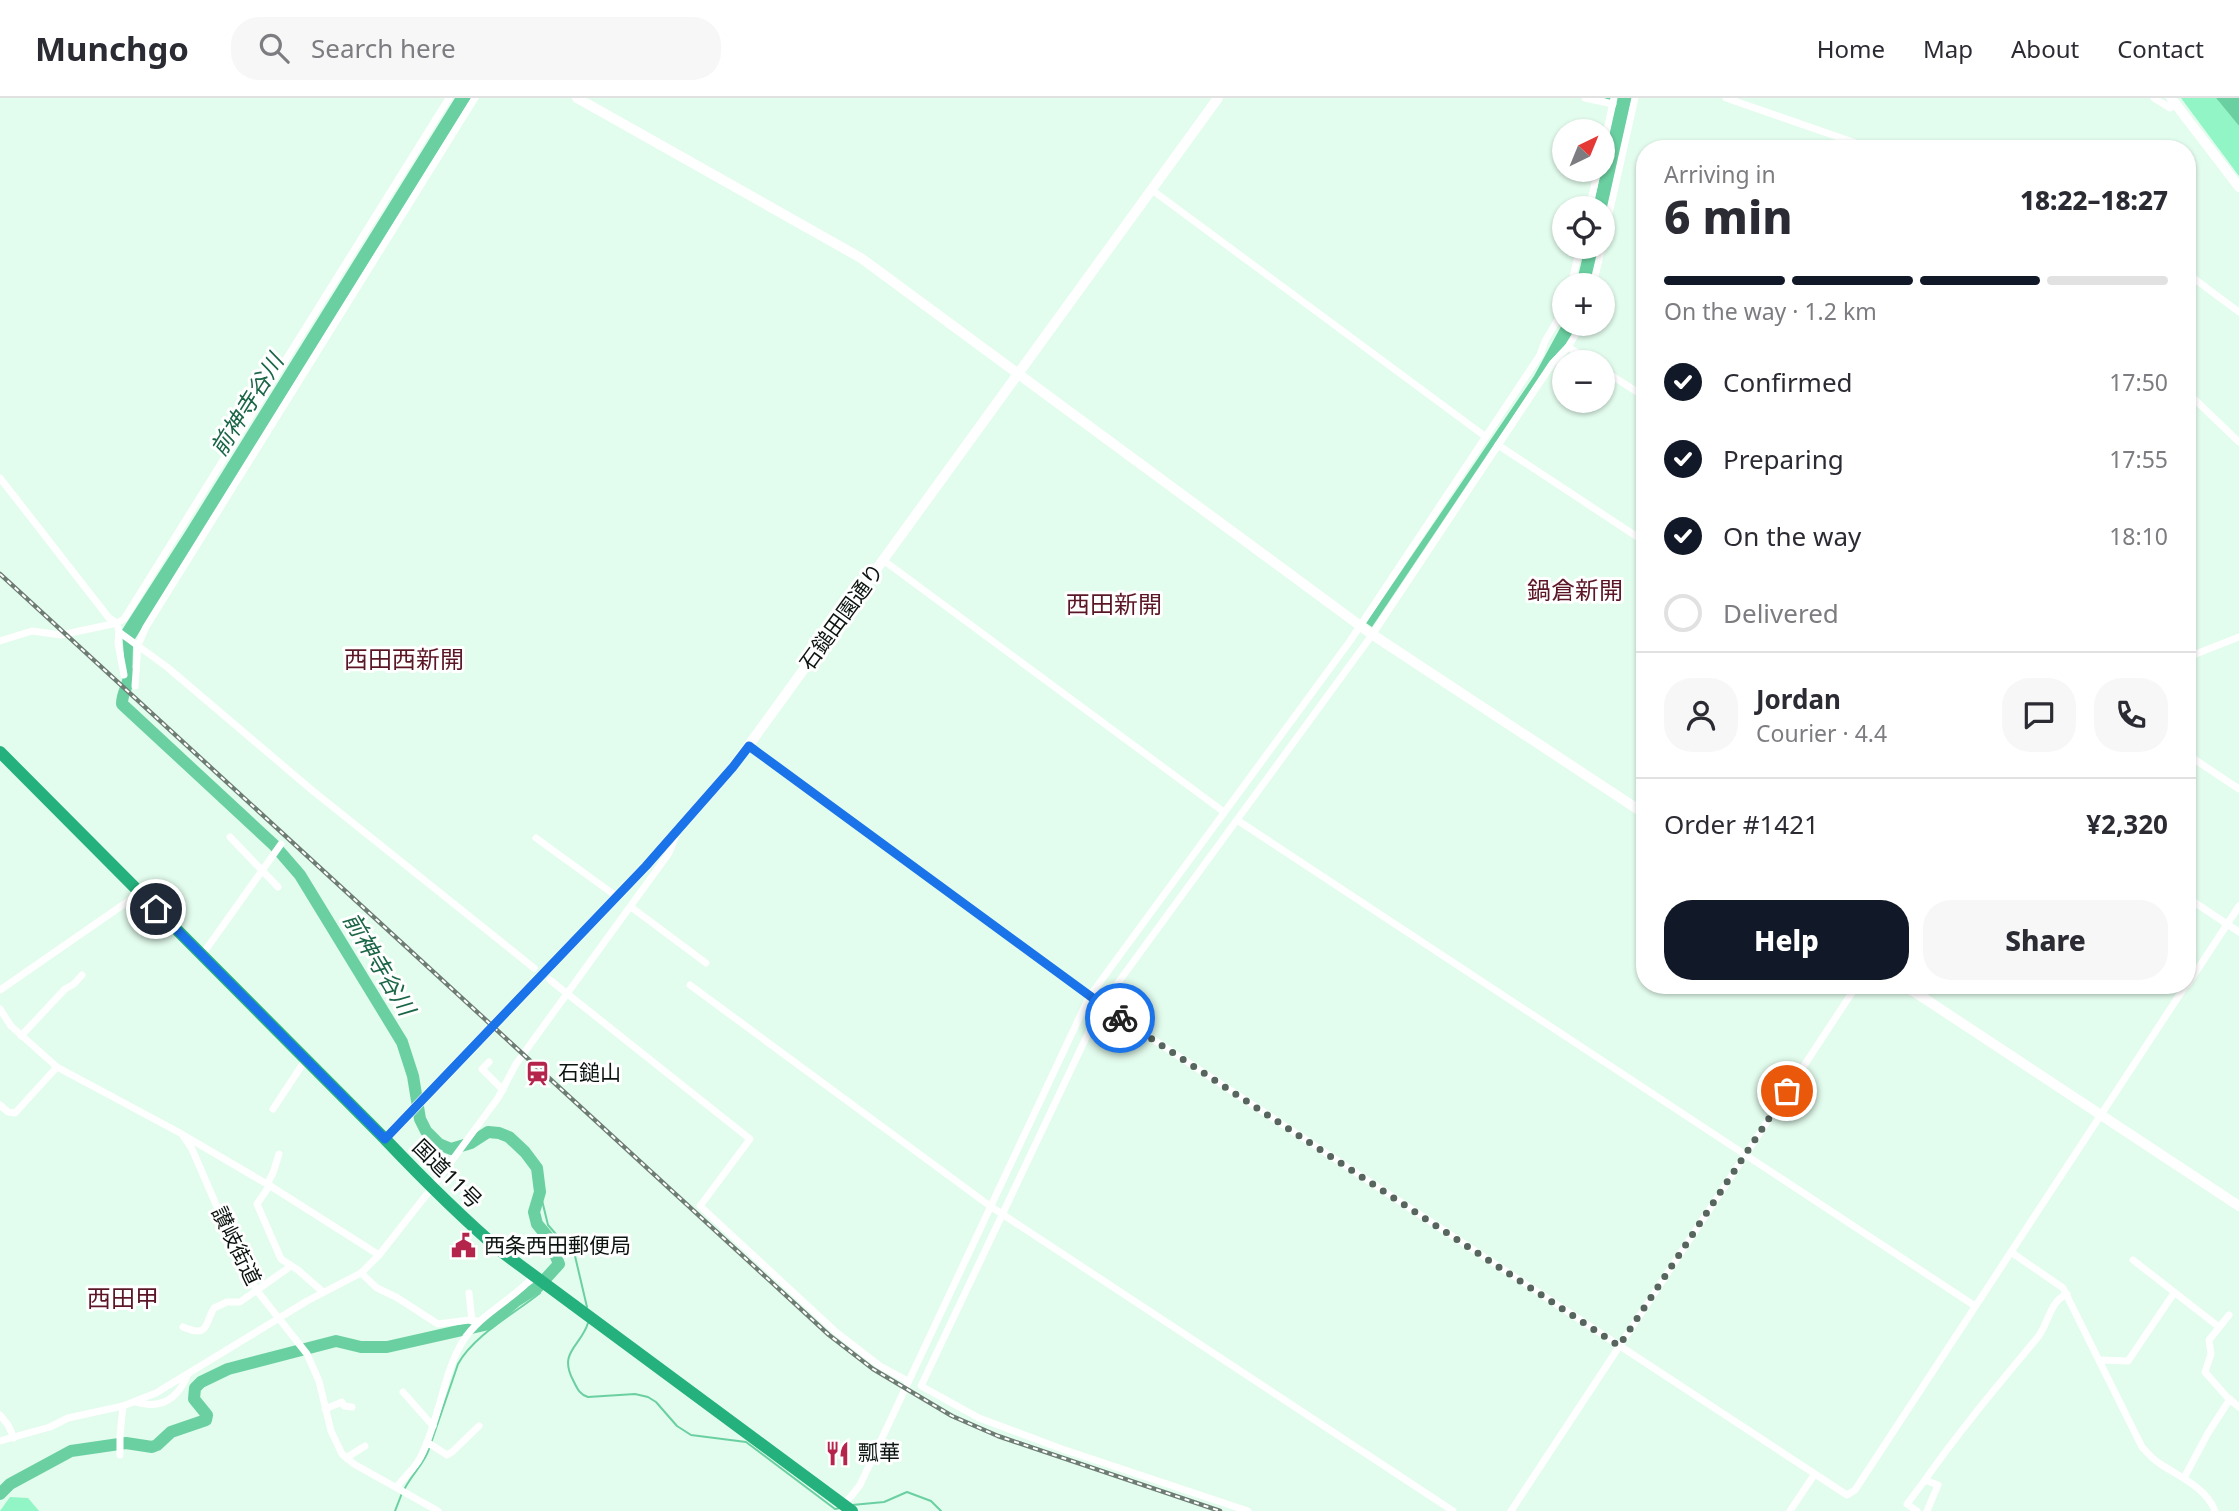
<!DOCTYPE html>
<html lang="en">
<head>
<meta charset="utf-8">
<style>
  body { margin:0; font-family:"Noto Sans","Noto Sans JP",sans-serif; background:#f7f7f7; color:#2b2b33; height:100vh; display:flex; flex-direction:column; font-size:26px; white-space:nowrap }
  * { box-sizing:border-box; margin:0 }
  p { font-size:23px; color:#7c7c81 }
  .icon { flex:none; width:38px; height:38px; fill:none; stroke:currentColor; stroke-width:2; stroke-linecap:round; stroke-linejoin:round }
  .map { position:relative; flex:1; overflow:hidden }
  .panel { position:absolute; left:1636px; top:42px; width:560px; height:854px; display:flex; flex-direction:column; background:#fff; border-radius:28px; box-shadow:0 2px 5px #0004 }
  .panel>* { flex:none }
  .needle { width:46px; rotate:43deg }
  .controls { position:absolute; left:1552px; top:21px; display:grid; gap:14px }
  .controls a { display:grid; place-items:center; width:63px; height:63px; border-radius:50%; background:#fff; box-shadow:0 2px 5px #0004; font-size:35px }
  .pin { position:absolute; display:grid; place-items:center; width:60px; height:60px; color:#fff; margin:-30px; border:4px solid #fff; border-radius:50%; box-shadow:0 2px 7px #0007 }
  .courier { position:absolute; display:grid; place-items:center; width:70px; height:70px; margin:-35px; border:5px solid #1a73e8; border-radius:50%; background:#fff; color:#222; box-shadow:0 2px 9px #0007 }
  .head em { font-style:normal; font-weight:800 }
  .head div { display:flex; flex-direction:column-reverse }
  .head { display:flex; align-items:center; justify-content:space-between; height:119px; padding:0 28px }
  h1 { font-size:46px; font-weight:800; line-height:52px }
  .bar { display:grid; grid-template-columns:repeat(4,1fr); gap:10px 7px; align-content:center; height:84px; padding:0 28px }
  .bar i { height:9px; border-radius:5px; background:#e1e1e2 }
  .bar .current { background:#111827 }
  .bar p { grid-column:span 4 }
  .line { display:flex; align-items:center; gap:18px; padding:0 28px; border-top:2px solid #e1e1e2 }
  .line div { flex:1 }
  .round { display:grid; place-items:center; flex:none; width:74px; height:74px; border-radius:28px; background:#f7f7f7 }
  ol { padding:0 28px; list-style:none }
  li { display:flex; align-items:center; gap:21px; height:77px }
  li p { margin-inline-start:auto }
  li .icon { padding:7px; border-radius:50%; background:#111827; color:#fff; stroke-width:4 }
  li:last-child { color:#7c7c81 }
  li i { width:38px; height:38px; border:4px solid #e1e1e2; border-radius:50% }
  .primary-button { display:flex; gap:14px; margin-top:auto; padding:14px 28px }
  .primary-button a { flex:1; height:80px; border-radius:28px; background:#111827; color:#fff; font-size:28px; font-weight:800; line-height:80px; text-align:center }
  .primary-button a+a { background:#f7f7f7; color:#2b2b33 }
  header { display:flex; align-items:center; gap:42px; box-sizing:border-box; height:98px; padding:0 35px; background:#fff; border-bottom:2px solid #e1e1e2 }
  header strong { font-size:33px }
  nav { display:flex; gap:38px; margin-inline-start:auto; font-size:24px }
  .search { width:490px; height:63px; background:#f7f7f7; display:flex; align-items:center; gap:18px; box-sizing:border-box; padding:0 24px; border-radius:28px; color:#7c7c81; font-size:26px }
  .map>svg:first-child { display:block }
  .green { fill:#91f5c5 }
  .water { fill:#6bd0a1 }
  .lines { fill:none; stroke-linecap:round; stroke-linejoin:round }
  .stream { stroke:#6bd0a1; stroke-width:2 }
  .river { stroke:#6bd0a1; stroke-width:12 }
  .street { stroke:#fff; stroke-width:7 }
  .secondary { stroke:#fff; stroke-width:10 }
  .highway { stroke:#25b17d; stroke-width:12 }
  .rail-casing { stroke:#6d7d74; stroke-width:4.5 }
  .rail { stroke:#fff; stroke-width:2; stroke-dasharray:5; stroke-linecap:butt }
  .done { stroke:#56655d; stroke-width:7; stroke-dasharray:0 12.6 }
  .route { stroke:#1a73e8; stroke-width:9 }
  .labels { text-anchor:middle; stroke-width:6; stroke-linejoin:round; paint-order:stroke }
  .street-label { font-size:21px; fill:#0b140f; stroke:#fff }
  .poi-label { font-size:21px; fill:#0b140f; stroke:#fff; text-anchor:start }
  .water-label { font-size:23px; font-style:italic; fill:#1a6647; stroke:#fff }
  .quarter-label { font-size:24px; fill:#5b1626; stroke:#fff }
</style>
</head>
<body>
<header>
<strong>Munchgo</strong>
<div class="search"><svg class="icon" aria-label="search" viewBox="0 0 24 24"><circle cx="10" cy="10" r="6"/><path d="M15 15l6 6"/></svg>Search here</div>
<nav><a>Home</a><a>Map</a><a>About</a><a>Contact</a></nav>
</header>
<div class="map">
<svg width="2239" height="1413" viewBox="0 0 2239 1413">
  <rect width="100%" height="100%" fill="#e2fced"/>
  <!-- green -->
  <g class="green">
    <polygon points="2181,0 2216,0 2239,28 2239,78"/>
    <polygon points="10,1399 28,1400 39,1413 0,1413"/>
  </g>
  <!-- water -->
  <g class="water">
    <polygon points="455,0 471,0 135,541 133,548 132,588 130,592 126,588 122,532 185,434"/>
    <polygon points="1604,0 1632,0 1603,130 1603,110 1593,110 1616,4"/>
    <polygon points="2216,0 2239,0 2239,28"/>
    <polygon points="1585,149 1599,149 1590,187 1576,187"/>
    <polygon points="1564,223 1564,226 1579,226 1566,246 1550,263 1372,529 1366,525 1534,278"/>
  </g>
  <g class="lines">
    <!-- stream -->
    <g class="stream">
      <polyline points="540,1094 548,1127 575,1158 587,1209"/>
      <path d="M 588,1225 C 581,1248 558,1254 573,1282 C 577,1290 579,1296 588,1299 L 635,1296 L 648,1299 L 656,1304 L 677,1328 L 691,1337 L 746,1344 L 835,1411 L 840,1410"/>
      <path d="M 431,1345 L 458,1266 C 474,1237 514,1216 540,1195 L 538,1189"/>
      <path d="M 405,1390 C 413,1375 424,1366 429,1351"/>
      <polyline points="852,1407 884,1404 907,1394 931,1403 941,1413"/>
      <polyline points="395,1413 402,1395"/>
    </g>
    <!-- river -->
    <path class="river" d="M 0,1396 L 10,1386 L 71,1353 L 126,1345 L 152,1349 L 157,1347 L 171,1334 L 206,1322 L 207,1317 L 194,1301 L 195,1290 L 201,1284 L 228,1271 L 336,1243 L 361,1249 L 387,1249 L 489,1226 L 516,1203 L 538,1189 L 559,1166 L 548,1139 L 537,1126 L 534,1114 L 540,1094 L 537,1070 L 525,1054 L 509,1039 L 499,1035 L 488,1034 L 471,1045 L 451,1051 L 439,1046 L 426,1033 L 420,1021 L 413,978 L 402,944 L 300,777 L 274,747 L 122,606 C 122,593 129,589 129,575"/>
    <!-- street -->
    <g class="street">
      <polyline points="1585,0 1613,6"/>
      <polyline points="1726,0 1873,51"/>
      <polyline points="2154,0 2170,10 2177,6"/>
      <polyline points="1603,49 1614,0"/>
      <polyline points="1152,92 1486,339"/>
      <polyline points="1589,110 1598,72"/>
      <polyline points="1603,143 1635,0"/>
      <polyline points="2188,176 2239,214"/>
      <polyline points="1571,187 1580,149"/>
      <polyline points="1593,187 1602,149"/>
      <polyline points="1568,249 1592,264"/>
      <polyline points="1603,272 1645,299"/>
      <polyline points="2188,295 2239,344"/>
      <polyline points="1498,347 1645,444"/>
      <polyline points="0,380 109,520 117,525 119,534 167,569 313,693 534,870"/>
      <polyline points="883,462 1224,714"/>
      <polyline points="119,534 118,545 124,577"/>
      <polyline points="0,543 32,533 61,537 117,525 124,521 449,0"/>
      <polyline points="2188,559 2239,539"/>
      <polyline points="135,588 138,547 146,529 475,0"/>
      <polyline points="749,647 1099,906 1847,1397 1855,1392 2186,887"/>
      <polyline points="2188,657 2239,691"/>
      <polyline points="1237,722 1975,1208"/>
      <polyline points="230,739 278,789"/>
      <polyline points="536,740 616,798"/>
      <polyline points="2188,800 2239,834"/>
      <polyline points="631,809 706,865"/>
      <polyline points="202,857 281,746"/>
      <polyline points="550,882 750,1041 700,1108 836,1234 880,1268 908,1283"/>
      <polyline points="2188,886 2239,808"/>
      <polyline points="690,887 990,1108 1453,1413"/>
      <polyline points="0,892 140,795"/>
      <polyline points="0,911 11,928 57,969 182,1036 192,1051 240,1162 258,1194 307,1256 319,1283 331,1333 342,1356 354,1366 438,1413"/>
      <polyline points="21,938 65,891 74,886 82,877"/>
      <polyline points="489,964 482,971 503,992"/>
      <polyline points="0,1007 8,1014 15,1015 57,969"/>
      <polyline points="273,1011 306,961"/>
      <polyline points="185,1038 272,1089 379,1157"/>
      <polyline points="267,1086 273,1075 279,1056"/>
      <polyline points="270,1087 257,1106 281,1161 298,1172 323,1194"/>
      <path d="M 2011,1154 L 2063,1190 L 2142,1349 C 2147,1354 2152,1361 2159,1365 C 2178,1378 2206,1389 2215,1413"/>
      <polyline points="2133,1162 2219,1229"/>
      <polyline points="361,1175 377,1190 396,1199 438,1226 469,1222 477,1223"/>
      <polyline points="469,1195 472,1223"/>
      <polyline points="2229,1217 2209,1242 2211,1256 2205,1274 2227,1299 2239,1309"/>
      <path d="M 183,1229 C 209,1240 204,1227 214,1210 L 227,1204 L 240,1204 L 291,1168"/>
      <polyline points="2100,1262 2128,1263 2174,1195"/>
      <polyline points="403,1294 433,1328"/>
      <path d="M 135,1304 C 161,1312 178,1301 188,1276"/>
      <polyline points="325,1311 342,1304 344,1308 352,1309"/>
      <polyline points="0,1317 8,1327 14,1340"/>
      <polyline points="0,1343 50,1329 68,1320 123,1308 156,1295 307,1203 361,1175 379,1157 431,1091 498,1000 516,966 669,755 677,735"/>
      <polyline points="427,1344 447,1357 452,1354 479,1328"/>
      <polyline points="120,1357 120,1337 123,1308"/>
      <polyline points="346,1360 365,1348"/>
      <polyline points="2184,1380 2208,1335 2230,1301"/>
      <path d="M 397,1389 C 404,1379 415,1370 420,1360 C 439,1324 443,1275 463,1243 C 481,1215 513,1202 535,1177"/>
      <polyline points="844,1407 860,1387 1089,899 1350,543 1540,257 1545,243 1564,211"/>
      <polyline points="1248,1413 1062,1351 979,1320 921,1288 1101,908 1372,537 1552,266 1568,249 1582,226"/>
      <polyline points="1511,1413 1857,887"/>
      <polyline points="1790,1413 1814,1377"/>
      <polyline points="1917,1413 1907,1406 1925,1382"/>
      <path d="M 1927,1413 L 1938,1387 L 1925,1382 C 1960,1332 1999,1286 2038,1239 C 2049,1225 2049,1204 2067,1196"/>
    </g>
    <!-- secondary -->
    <g class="secondary">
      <polyline points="577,0 861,160 1370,535 1645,716"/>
      <polyline points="2171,0 2239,89"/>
      <polyline points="1904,887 2239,1108"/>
      <polyline points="385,1041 646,768 733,669 1218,0"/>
    </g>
    <!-- highway -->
    <path class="highway" d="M 0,654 L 385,1041 C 423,1081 460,1118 502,1154 L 852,1413"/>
    <defs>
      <polyline id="rail" points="0,476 829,1237 873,1271 952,1318 998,1338 1220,1413"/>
    </defs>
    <!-- rail casing -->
    <use href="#rail" class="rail-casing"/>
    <!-- rail -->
    <use href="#rail" class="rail"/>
  </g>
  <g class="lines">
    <!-- done -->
    <polyline class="done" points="1120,920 1619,1248 1787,993"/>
    <!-- route -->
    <polyline class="route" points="156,811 385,1041 646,768 733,669 749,648 1120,920"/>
  </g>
  <!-- icons -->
  <defs>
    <symbol id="station-bare" viewBox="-9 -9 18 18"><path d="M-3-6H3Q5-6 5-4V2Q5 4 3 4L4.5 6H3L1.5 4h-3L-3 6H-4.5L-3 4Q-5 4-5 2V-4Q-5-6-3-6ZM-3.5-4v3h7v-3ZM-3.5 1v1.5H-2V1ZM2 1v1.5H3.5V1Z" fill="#b5244a" stroke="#fff" stroke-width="2.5" paint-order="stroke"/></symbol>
    <symbol id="civic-bare" viewBox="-9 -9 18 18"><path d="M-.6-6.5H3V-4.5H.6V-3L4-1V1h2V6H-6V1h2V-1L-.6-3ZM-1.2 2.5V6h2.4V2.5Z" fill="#b5244a" stroke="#fff" stroke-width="2.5" paint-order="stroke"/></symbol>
    <symbol id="restaurant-bare" viewBox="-9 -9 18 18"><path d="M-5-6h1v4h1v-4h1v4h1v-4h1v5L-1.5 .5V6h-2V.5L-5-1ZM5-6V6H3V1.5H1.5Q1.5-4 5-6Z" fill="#b5244a" stroke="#fff" stroke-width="2.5" paint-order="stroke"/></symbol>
  </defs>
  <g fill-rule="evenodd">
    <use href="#station-bare" x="520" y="958" width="35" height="35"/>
    <use href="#civic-bare" x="446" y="1130" width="35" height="35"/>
    <use href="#restaurant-bare" x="820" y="1338" width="35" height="35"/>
  </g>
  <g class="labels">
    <!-- street labels -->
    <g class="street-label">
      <text transform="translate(842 519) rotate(-54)" y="7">石鎚田園通り</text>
      <text transform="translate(447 1076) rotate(45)" y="7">国道11号</text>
      <text transform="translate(236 1148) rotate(64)" y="7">讃岐街道</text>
    </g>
    <!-- poi labels -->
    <g class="poi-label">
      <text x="558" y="982">石鎚山</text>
      <text x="484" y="1155">西条西田郵便局</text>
      <text x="858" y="1362">瓢華</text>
    </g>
    <!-- water labels -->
    <g class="water-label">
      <text transform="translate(247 307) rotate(-58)" y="8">前神寺谷川</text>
      <text transform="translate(379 866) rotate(59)" y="8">前神寺谷川</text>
    </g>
    <!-- quarter labels -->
    <g class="quarter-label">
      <text x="1575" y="501">鍋倉新開</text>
      <text x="1114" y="515">西田新開</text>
      <text x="404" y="570">西田西新開</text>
      <text x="123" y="1209">西田甲</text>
    </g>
  </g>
</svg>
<div class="controls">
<a><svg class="needle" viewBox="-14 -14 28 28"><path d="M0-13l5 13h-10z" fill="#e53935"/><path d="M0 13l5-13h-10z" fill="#7c7c81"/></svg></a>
<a><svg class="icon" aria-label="locate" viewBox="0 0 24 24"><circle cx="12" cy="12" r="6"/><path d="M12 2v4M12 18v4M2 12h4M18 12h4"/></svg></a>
<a>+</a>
<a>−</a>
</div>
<div class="pin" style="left:1787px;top:993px;background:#ea580c"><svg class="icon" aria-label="bag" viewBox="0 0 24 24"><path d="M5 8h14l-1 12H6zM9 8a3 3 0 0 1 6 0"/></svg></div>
<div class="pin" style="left:156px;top:811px;background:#1f2937"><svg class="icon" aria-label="home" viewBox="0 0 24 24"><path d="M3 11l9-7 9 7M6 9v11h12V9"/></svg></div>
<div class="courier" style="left:1120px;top:920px"><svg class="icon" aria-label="bike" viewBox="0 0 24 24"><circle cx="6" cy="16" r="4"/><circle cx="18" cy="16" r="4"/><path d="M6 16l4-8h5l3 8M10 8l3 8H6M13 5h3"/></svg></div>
<section class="panel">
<div class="head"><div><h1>6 min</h1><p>Arriving in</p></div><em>18:22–18:27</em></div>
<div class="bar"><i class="current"></i><i class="current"></i><i class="current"></i><i></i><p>On the way · 1.2 km</p></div>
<ol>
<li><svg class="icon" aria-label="check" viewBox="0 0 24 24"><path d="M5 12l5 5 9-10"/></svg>Confirmed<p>17:50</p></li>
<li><svg class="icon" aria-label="check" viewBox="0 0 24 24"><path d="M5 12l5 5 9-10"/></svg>Preparing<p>17:55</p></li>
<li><svg class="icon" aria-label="check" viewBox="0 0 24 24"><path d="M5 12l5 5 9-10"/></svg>On the way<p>18:10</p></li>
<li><i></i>Delivered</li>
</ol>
<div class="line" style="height:126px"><a class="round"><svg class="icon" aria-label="person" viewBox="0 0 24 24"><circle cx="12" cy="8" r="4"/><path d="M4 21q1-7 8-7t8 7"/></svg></a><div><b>Jordan</b><p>Courier · 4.4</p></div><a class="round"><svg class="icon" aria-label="chat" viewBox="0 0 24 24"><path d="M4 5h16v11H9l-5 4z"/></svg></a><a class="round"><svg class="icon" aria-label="phone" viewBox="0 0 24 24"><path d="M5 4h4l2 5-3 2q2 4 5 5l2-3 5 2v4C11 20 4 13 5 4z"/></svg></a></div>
<div class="line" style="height:91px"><div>Order #1421</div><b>¥2,320</b></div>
<div class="primary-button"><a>Help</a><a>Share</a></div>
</section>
</div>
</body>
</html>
